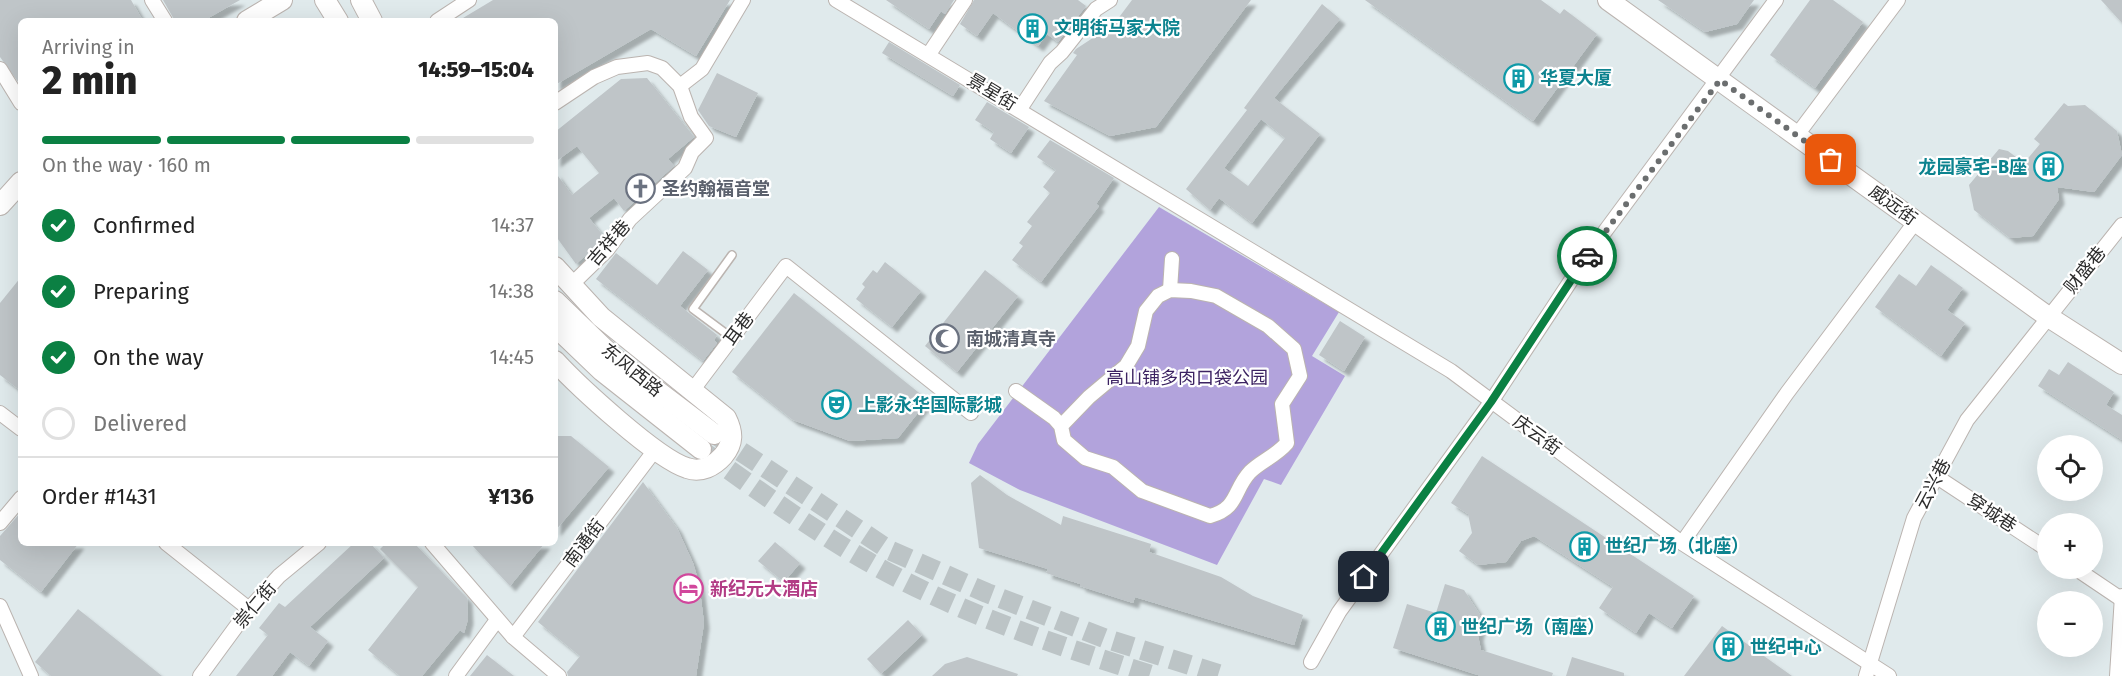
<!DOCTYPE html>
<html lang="en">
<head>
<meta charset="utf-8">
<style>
  body { margin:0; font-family:"Fira Sans","Noto Sans SC",sans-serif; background:#f2f2f2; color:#222; height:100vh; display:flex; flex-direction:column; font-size:22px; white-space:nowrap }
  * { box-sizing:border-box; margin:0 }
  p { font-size:20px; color:#767676 }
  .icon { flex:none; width:33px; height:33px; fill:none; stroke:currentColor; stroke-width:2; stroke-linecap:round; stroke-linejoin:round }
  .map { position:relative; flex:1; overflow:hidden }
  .sheet { position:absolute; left:18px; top:18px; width:540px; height:528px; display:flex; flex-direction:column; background:#fff; border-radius:9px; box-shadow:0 6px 24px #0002 }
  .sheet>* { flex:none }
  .tools { position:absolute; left:2037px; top:435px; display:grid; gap:12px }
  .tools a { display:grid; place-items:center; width:66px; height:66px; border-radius:50%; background:#fff; box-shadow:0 6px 24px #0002; font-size:30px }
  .pin { position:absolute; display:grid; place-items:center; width:51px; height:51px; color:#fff; margin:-26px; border-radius:12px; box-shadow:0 3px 9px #0006 }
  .courier { position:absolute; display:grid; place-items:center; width:60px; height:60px; margin:-30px; border:4px solid #0b8043; border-radius:50%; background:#fff; color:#222; box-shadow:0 2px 8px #0007 }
  .head em { font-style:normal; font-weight:800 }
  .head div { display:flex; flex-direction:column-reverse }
  .head { display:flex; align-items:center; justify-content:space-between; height:102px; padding:0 24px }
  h1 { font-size:39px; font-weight:800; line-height:45px }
  .bar { display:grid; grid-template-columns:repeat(4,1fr); gap:9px 6px; align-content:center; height:72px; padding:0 24px }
  .bar i { height:8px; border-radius:4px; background:#e0e0e0 }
  .bar .selected { background:#0b8043 }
  .bar p { grid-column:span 4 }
  .line { display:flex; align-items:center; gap:15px; padding:0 24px; border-top:2px solid #e0e0e0 }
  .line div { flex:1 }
  ol { padding:0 24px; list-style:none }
  li { display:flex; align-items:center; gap:18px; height:66px }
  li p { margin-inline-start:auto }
  li .icon { padding:6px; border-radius:50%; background:#0b8043; color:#fff; stroke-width:4 }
  li:last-child { color:#767676 }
  li i { width:33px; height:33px; border:3px solid #e0e0e0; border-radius:50% }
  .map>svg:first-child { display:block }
  .green { fill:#b2a3dc }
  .building { fill:#bfc5c8; fill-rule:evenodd; filter:url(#shadow) }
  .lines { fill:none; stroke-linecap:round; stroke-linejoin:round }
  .secondary-tunnel { stroke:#bcc4c6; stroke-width:20; stroke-dasharray:20 10; stroke-linecap:butt }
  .lane-casing { stroke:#bbb4b0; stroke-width:10 }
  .street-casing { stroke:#bbb4b0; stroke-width:16 }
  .secondary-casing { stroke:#bbb4b0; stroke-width:22 }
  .lane { stroke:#fff; stroke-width:7 }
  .street { stroke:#fff; stroke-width:14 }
  .secondary { stroke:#fff; stroke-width:20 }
  .done { stroke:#6b6e6f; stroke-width:6; stroke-dasharray:0 10.8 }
  .route { stroke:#0b8043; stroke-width:8 }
  .labels { text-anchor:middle; stroke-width:4.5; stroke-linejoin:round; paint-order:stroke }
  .culture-label { font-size:18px; font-weight:bold; fill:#0d838f; stroke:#fff; text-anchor:start }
  .street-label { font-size:18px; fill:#2c2c2c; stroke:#fff }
  .worship-label { font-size:18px; font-weight:bold; fill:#5b616d; stroke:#fff; text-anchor:start }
  .park-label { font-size:18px; fill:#3c2362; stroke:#fff }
  .hotel-label { font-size:18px; font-weight:bold; fill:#b23c85; stroke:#fff; text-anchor:start }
</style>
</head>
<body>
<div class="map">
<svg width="2122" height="676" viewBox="0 0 2122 676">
  <defs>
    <filter id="shadow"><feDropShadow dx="5.5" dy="5.5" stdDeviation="1.5" flood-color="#0004"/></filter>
  </defs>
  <rect width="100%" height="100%" fill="#e0eaec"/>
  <!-- green -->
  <polygon class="green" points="1159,207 1339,312 1312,356 1345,376 1281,485 1264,479 1217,565 1020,490 969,463 978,444"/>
  <!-- building -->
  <g class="building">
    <polygon points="0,0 131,0 143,21 21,21 21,86 0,57"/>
    <polygon points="163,0 240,0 203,21 175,21"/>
    <polygon points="493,0 730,0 696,56 651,29 555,85 555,21 458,21"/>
    <polygon points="886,0 954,0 945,14 941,11 929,29"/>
    <polygon points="974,0 1078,0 1086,6 1058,42 1047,34 1038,46 993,13 977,36 960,24"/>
    <polygon points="1132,0 1251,0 1156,127 1110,136 1044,101 1077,55 1073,53 1076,49 1114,24"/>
    <polygon points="1365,0 1541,0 1560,14 1564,9 1597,34 1533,121"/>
    <polygon points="1658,0 1754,0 1737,24 1705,32"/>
    <polygon points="1810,0 1833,0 1863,22 1815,88 1770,55"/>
    <polygon points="2101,0 2122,0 2122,23"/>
    <path d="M 1322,4 L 1340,19 L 1274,98 L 1320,134 L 1252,223 L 1219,198 L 1210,210 L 1186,189 L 1247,110 L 1244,108 ZM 1261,119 L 1285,138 L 1248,186 L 1224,168 Z"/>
    <polygon points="889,42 960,85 953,96 882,53"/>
    <polygon points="717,73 758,93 736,137 709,126 698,110"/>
    <polygon points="647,78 694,137 668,159 674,166 624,211 614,198 589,218 605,238 576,264 555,235 555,172 572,195 599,173 577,146 555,162 555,132 621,79"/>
    <polygon points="987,102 1029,127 1011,153 990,139 994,132 975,120"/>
    <polygon points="2064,103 2068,106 2085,105 2117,131 2122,155 2094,192 2057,187 2059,199 2033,236 2010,238 1974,210 1969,185 1999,149 2008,151 2024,163 2040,144 2034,139"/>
    <polygon points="1050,140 1114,178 1096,204 1099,206 1041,282 1012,260 1023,246 1019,243 1032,226 1027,222 1050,193 1043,187 1056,170 1037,157"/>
    <polygon points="683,251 708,270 680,306 717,335 714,340 717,343 703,361 596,279 616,253 657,285"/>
    <polygon points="885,262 921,291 892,327 856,299 865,287 862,284 873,270 877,273"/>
    <polygon points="1931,265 1963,288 1947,310 1965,323 1941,356 1875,307 1899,274 1916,286"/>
    <polygon points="985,270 1018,296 957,372 925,346"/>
    <polygon points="21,277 21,391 0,375 0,303"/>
    <polygon points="794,293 928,400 898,438 850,441 793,420 732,372"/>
    <polygon points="1340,321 1365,337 1344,371 1319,355"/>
    <polygon points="2068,362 2114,392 2106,405 2122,415 2122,440 2038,386 2049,369 2059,375"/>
    <polygon points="555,436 571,436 609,467 555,531"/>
    <polygon points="1482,456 1694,596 1672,628 1649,613 1636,633 1599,608 1613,587 1534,536 1521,541 1506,562 1478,565 1459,551 1472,533 1468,514 1451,503"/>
    <polygon points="980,475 1007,495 1061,525 1063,516 1151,544 1149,552 1221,577 1253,596 1303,615 1294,645 1135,597 1133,603 1080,586 1080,584 1046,573 1048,569 979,548 971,483"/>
    <polygon points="643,482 677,528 693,563 699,583 704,623 696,676 568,676 567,672 580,656 538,622"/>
    <polygon points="21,512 21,543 79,543 41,592 0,560 0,536"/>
    <polygon points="775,542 800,563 784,582 758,561"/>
    <polygon points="354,543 370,543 384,558 310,627 328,641 309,666 290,652 272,676 236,676 268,635 259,628 279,603 285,607"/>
    <polygon points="386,543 414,543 467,598 468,619 464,633 460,630 422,676 400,676 368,650 418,587 380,549"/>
    <polygon points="470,543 545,543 510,586"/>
    <polygon points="1445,584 1464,590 1482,618 1478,636 1481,650 1553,673 1552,676 1481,676 1393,648 1407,604 1436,613"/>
    <polygon points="78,609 162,676 51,676 35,662"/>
    <polygon points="908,620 922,635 881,674 867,659"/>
    <polygon points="1722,626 1792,676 1684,676"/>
    <polygon points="487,655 514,676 470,676"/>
    <polygon points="967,657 1018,674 1017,676 932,676 945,664"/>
    <polygon points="1572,657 1624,673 1624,676 1566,676"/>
  </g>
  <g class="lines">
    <!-- secondary-tunnel -->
    <g class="secondary-tunnel">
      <polyline points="716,435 889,550 987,593 1104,638 1225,676"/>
      <path d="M 705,453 C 758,490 811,529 867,561 C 957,613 1056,645 1154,676"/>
    </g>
    <defs>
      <polyline id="lane" points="732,338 693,309 732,255"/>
      <g id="street">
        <polyline points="152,0 165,21"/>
        <polyline points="836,0 1451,371 1682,543 1889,676"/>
        <polyline points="437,21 469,0"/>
        <polyline points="929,54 965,0"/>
        <polyline points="0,69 21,103"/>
        <polyline points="680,86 702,69 743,0"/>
        <polyline points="555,103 594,77 617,67 648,63 662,68 680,86 691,117 706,138 692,152 685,168 630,219 607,250 570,286"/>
        <polyline points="1020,109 1050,63 1062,52 1096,9 1110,0"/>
        <polyline points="1797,135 1898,0"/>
        <polyline points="1170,290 1172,259"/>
        <polyline points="692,391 786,266 971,413"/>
        <path d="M 1016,391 L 1054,418 L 1061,426 L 1064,440 L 1085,458 L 1113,467 L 1142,491 L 1210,516 C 1239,508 1233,490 1250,472 C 1261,461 1276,456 1287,443 L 1282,404 L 1300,376 L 1294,349 L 1268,326 L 1216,296 L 1191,291 L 1170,290 L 1158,296 L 1146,311 L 1138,346 L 1126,366 L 1089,397 L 1061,426"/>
        <polyline points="0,413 21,429"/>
        <polyline points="1937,477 2048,550"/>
        <polyline points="0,523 21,498"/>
        <polyline points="166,543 249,609"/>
        <polyline points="432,543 513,637 559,676"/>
        <polyline points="1682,543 1787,393 1916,221"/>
        <polyline points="2075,568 2121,599"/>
        <polyline points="0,606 31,676"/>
        <polyline points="513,637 655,450"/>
        <polyline points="1311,662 1339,612 1491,402 1589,253 1776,0"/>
        <polyline points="200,676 249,609 279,576 319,543"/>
        <polyline points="456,676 497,620"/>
        <polyline points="1866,676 1914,518 1967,420 2122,225"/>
        <polyline points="2117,676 2122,596"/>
      </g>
      <g id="secondary">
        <polyline points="325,0 338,21"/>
        <polyline points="361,0 372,21"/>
        <polyline points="1608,0 2047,316 2122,364"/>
        <polyline points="247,21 282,0"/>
        <polyline points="0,205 21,182"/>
        <path d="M 555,267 L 601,317 L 726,418 C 733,432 734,443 723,456 C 714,466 701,473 687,468 C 657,459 578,386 555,361"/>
        <polyline points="555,301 614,358 714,434"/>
        <polyline points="555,326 602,371 701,449"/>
      </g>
    </defs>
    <!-- lane casing -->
    <use href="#lane" class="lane-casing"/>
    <!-- street casing -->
    <use href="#street" class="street-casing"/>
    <!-- secondary casing -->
    <use href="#secondary" class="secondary-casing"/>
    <!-- lane -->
    <use href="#lane" class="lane"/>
    <!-- street -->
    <use href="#street" class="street"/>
    <!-- secondary -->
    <use href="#secondary" class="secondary"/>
  </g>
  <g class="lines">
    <!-- done -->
    <polyline class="done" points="1587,256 1720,80 1831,160"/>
    <!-- route -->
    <polyline class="route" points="1364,577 1491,402 1587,256"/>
  </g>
  <!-- icons -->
  <defs>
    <symbol id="building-ring" viewBox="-11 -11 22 22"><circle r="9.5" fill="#fff" stroke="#0f9aa8" stroke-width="1.5"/><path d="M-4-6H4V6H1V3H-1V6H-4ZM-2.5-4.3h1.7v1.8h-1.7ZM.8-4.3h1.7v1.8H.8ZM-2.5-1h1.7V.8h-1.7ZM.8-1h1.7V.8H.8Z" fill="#0f9aa8"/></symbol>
    <symbol id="church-ring" viewBox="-11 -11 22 22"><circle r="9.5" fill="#fff" stroke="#6b7280" stroke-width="1.5"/><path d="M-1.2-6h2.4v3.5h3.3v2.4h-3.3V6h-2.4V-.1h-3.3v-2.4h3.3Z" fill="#6b7280"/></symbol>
    <symbol id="mosque-ring" viewBox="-11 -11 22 22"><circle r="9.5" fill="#fff" stroke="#6b7280" stroke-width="1.5"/><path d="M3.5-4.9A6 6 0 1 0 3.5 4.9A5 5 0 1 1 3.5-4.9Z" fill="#6b7280"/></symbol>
    <symbol id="theatre-ring" viewBox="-11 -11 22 22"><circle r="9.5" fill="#fff" stroke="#0f9aa8" stroke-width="1.5"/><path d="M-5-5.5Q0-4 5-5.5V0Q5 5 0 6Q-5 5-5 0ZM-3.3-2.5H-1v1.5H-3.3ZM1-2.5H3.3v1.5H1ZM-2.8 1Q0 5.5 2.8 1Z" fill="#0f9aa8"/></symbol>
    <symbol id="hotel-ring" viewBox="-11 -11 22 22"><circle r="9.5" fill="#fff" stroke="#d1479c" stroke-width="1.5"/><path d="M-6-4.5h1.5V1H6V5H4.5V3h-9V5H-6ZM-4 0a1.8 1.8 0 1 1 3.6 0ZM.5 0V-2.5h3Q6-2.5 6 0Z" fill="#d1479c"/></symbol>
  </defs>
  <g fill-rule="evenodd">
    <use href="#building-ring" x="1016" y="12" width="33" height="33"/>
    <use href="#building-ring" x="1502" y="62" width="33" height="33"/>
    <use href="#building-ring" x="2032" y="150" width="33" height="33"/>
    <use href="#church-ring" x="624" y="172" width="33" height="33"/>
    <use href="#mosque-ring" x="928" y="322" width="33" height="33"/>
    <use href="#theatre-ring" x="820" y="388" width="33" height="33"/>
    <use href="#building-ring" x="1568" y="530" width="33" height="33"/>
    <use href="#hotel-ring" x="672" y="572" width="33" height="33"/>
    <use href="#building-ring" x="1424" y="610" width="33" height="33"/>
    <use href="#building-ring" x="1712" y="630" width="33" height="33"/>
  </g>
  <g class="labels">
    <!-- culture labels -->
    <g class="culture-label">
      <text x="1054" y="34">文明街马家大院</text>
      <text x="1540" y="84">华夏大厦</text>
      <text x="2027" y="173" text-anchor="end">龙园豪宅-B座</text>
      <text x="858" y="411">上影永华国际影城</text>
      <text x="1605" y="552">世纪广场（北座）</text>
      <text x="1461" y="633">世纪广场（南座）</text>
      <text x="1750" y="653">世纪中心</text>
    </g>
    <!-- street labels -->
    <g class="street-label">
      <text transform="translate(992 92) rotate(31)" y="6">景星街</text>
      <text transform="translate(1893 205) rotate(36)" y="6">威远街</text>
      <text transform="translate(609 243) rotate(-49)" y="6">吉祥巷</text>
      <text transform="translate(2085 270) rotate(-51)" y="6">财盛巷</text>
      <text transform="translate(739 329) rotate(-53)" y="6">耳巷</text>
      <text transform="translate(632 370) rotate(39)" y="6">东风西路</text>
      <text transform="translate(1537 435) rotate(36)" y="6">庆云街</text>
      <text transform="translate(1933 484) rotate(-62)" y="6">云兴巷</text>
      <text transform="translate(1992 513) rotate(33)" y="6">穿城巷</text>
      <text transform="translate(584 543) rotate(-53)" y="6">南通街</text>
      <text transform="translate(255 605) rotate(-50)" y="6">崇仁街</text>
    </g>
    <!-- worship labels -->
    <g class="worship-label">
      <text x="662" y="195">圣约翰福音堂</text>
      <text x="966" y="345">南城清真寺</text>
    </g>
    <!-- park labels -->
    <g class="park-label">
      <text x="1187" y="384">高山铺多肉口袋公园</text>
    </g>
    <!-- hotel labels -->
    <g class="hotel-label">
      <text x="710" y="595">新纪元大酒店</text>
    </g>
  </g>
</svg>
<div class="tools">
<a><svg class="icon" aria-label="locate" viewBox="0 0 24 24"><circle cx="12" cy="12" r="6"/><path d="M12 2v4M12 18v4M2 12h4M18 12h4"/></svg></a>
<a>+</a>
<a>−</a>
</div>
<div class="pin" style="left:1831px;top:160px;background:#ea580c"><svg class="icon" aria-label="bag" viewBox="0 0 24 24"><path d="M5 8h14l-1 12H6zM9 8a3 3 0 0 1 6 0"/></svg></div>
<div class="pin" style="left:1364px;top:577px;background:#1f2937"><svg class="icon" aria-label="home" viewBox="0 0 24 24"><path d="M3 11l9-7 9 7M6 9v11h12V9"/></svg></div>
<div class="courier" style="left:1587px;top:256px"><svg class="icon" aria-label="car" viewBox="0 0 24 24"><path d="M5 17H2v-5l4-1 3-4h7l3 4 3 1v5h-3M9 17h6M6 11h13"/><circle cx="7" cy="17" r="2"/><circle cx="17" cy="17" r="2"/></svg></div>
<section class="sheet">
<div class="head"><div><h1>2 min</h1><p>Arriving in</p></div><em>14:59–15:04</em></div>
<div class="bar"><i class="selected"></i><i class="selected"></i><i class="selected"></i><i></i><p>On the way · 160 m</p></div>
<ol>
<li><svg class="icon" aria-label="check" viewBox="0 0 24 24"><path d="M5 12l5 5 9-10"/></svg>Confirmed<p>14:37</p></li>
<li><svg class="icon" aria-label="check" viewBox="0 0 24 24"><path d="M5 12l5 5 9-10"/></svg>Preparing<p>14:38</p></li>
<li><svg class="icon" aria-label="check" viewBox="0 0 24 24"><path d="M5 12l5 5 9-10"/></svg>On the way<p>14:45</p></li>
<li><i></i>Delivered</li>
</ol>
<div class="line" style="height:78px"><div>Order #1431</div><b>¥136</b></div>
</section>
</div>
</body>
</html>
